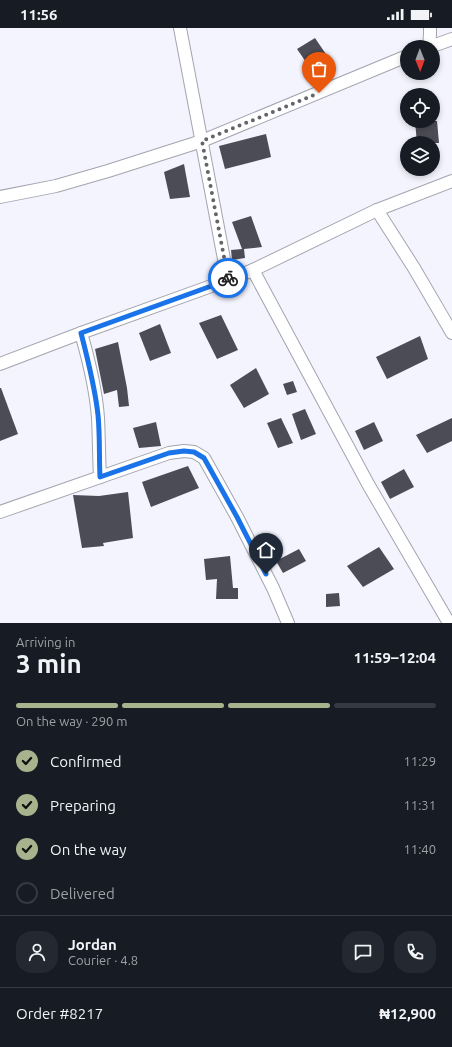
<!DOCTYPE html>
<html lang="en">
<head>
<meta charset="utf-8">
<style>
  body { margin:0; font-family:Ubuntu,sans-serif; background:#242831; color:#f1f3f6; height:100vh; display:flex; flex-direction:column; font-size:15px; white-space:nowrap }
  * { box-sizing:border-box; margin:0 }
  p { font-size:13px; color:#9ea1a6 }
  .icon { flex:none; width:22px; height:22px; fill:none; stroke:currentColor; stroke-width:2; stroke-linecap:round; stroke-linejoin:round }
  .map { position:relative; height:595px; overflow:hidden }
  .side { display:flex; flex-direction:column; background:#171b24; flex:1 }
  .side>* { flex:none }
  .needle { width:26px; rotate:179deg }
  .fabs { position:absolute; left:400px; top:12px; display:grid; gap:8px }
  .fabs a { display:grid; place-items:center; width:40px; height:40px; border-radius:50%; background:#171b24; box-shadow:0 2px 6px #0003; font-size:20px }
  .pin { position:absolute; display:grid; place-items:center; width:34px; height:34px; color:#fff; margin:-41px -17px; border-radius:50% 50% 50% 0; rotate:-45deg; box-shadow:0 0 4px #0007 }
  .pin .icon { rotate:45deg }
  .courier { position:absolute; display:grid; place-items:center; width:40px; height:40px; margin:-20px; border:3px solid #1a73e8; border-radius:50%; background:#fff; color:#222; box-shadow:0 1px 5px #0007 }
  .head em { font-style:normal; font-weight:600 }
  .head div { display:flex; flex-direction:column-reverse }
  .head { display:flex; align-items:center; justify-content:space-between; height:68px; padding:0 16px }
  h1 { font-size:26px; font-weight:600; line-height:30px }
  .bar { display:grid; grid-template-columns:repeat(4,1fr); gap:6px 4px; align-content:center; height:48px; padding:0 16px }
  .bar i { height:5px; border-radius:3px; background:#363941 }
  .bar .on { background:#a8b38e }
  .bar p { grid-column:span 4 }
  .line { display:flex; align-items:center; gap:10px; padding:0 16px; border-top:1px solid #363941 }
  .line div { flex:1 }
  .round { display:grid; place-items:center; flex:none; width:42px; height:42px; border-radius:16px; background:#242831 }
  ol { padding:0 16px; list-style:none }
  li { display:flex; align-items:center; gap:12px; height:44px }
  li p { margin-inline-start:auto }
  li .icon { padding:4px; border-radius:50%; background:#a8b38e; color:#111; stroke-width:4 }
  li:last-child { color:#9ea1a6 }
  li i { width:22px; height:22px; border:2px solid #363941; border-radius:50% }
  .status { display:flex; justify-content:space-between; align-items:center; height:28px; padding:0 20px; background:#171b24; direction:ltr }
  .status svg { height:11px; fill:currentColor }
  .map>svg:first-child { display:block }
  .building { fill:#4b4c55 }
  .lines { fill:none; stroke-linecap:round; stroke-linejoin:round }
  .street-casing { stroke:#a3a4af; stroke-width:14 }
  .street { stroke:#fff; stroke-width:12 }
  .done { stroke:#64656b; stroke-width:4; stroke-dasharray:0 7.2 }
  .route { stroke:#1a73e8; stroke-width:5 }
</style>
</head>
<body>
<div class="status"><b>11:56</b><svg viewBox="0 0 49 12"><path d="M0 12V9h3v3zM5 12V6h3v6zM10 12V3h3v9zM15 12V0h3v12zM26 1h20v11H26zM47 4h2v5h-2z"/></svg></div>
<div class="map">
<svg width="452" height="595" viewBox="0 0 452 595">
  <rect width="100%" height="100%" fill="#f3f4fd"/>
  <!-- building -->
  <g class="building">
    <polygon points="315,10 334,38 317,50 297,21"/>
    <polygon points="415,93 437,93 439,115 417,115"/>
    <polygon points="266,106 271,129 225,141 219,118"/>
    <polygon points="184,136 190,169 170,171 164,144"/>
    <polygon points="251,188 262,219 244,221 245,230 232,232 231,222 242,221 232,194"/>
    <polygon points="221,287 238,322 217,331 199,295"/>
    <polygon points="160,296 171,325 150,333 139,305"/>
    <polygon points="420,308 428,331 387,351 376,329"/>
    <polygon points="118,314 127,360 129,378 119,379 117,362 104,366 95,321"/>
    <polygon points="256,340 269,366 244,380 230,357"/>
    <polygon points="293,353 297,364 287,367 283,356"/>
    <polygon points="0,360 1,360 18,406 0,413"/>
    <polygon points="305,381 316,406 301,412 292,386"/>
    <polygon points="281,390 293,415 278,420 267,395"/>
    <polygon points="452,390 452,413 427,425 416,407"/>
    <polygon points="156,394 161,418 139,420 133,400"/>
    <polygon points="374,394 383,413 364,422 355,403"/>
    <polygon points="188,438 199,460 151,479 142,454"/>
    <polygon points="404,441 414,459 390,471 381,454"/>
    <polygon points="128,464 133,510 103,515 104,518 82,520 73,467 99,468"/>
    <polygon points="379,519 394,541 363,559 347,538"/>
    <polygon points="299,521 306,533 283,545 276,533"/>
    <polygon points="230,528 233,560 238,560 238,571 216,571 217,551 206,552 204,531"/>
    <polygon points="339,565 340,578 326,579 326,566"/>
  </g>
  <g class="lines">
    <defs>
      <g id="street">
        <polyline points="180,0 228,252"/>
        <polyline points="429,19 430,6 430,0"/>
        <polyline points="430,19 452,11"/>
        <polyline points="0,169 56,158 108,143 202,113 407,28"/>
        <polyline points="377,182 414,240 452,305"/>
        <polyline points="253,242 368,456 449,595"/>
        <path d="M 81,305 C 89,333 96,361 98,390 C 99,410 99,430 100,449"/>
        <polyline points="0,336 81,305 228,252 253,242 377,182 452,153"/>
        <polyline points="0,484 169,425 184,423 194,424 204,430 237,489 273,560 288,595"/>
      </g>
    </defs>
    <!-- street casing -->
    <use href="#street" class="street-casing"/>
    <!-- street -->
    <use href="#street" class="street"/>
  </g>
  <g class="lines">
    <!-- done -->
    <polyline class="done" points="228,250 202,113 319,65"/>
    <!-- route -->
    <path class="route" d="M 228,250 L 228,252 L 81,305 C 88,332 95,359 98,387 C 100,407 99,429 100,449 L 169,425 L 184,423 L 194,424 L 204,430 L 237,489 L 266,546"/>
  </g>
</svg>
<div class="fabs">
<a><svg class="needle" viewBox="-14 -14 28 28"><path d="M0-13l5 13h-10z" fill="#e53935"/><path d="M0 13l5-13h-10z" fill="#9ea1a6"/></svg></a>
<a><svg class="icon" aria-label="locate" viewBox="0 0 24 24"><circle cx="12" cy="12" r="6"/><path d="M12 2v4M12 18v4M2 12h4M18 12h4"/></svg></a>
<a><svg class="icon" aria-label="layers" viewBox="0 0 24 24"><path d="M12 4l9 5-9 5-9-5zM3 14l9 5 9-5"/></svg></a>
</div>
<div class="pin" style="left:319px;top:65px;background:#ea580c"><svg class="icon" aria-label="bag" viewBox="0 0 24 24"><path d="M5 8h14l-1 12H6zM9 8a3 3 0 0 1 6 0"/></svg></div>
<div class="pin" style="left:266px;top:546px;background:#1f2937"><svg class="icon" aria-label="home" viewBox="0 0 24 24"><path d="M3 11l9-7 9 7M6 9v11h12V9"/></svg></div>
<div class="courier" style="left:228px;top:250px"><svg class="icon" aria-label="bike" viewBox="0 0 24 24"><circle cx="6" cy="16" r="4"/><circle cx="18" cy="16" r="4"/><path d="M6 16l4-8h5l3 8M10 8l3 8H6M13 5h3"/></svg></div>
</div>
<section class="side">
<div class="head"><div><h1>3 min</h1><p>Arriving in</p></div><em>11:59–12:04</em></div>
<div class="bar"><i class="on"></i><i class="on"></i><i class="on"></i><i></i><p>On the way · 290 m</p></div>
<ol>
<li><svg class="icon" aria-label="check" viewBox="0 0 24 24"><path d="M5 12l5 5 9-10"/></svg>Confirmed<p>11:29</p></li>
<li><svg class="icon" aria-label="check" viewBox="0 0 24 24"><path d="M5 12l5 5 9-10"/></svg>Preparing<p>11:31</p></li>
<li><svg class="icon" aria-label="check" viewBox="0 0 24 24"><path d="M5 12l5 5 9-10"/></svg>On the way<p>11:40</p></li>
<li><i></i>Delivered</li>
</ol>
<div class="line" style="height:72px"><a class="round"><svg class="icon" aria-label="person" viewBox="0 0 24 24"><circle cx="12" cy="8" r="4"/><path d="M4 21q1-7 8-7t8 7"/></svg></a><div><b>Jordan</b><p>Courier · 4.8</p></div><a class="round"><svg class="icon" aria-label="chat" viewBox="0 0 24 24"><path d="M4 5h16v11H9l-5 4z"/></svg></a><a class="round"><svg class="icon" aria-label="phone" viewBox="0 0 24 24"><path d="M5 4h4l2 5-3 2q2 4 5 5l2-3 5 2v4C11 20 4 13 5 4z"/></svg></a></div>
<div class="line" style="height:52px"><div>Order #8217</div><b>₦12,900</b></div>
</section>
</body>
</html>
